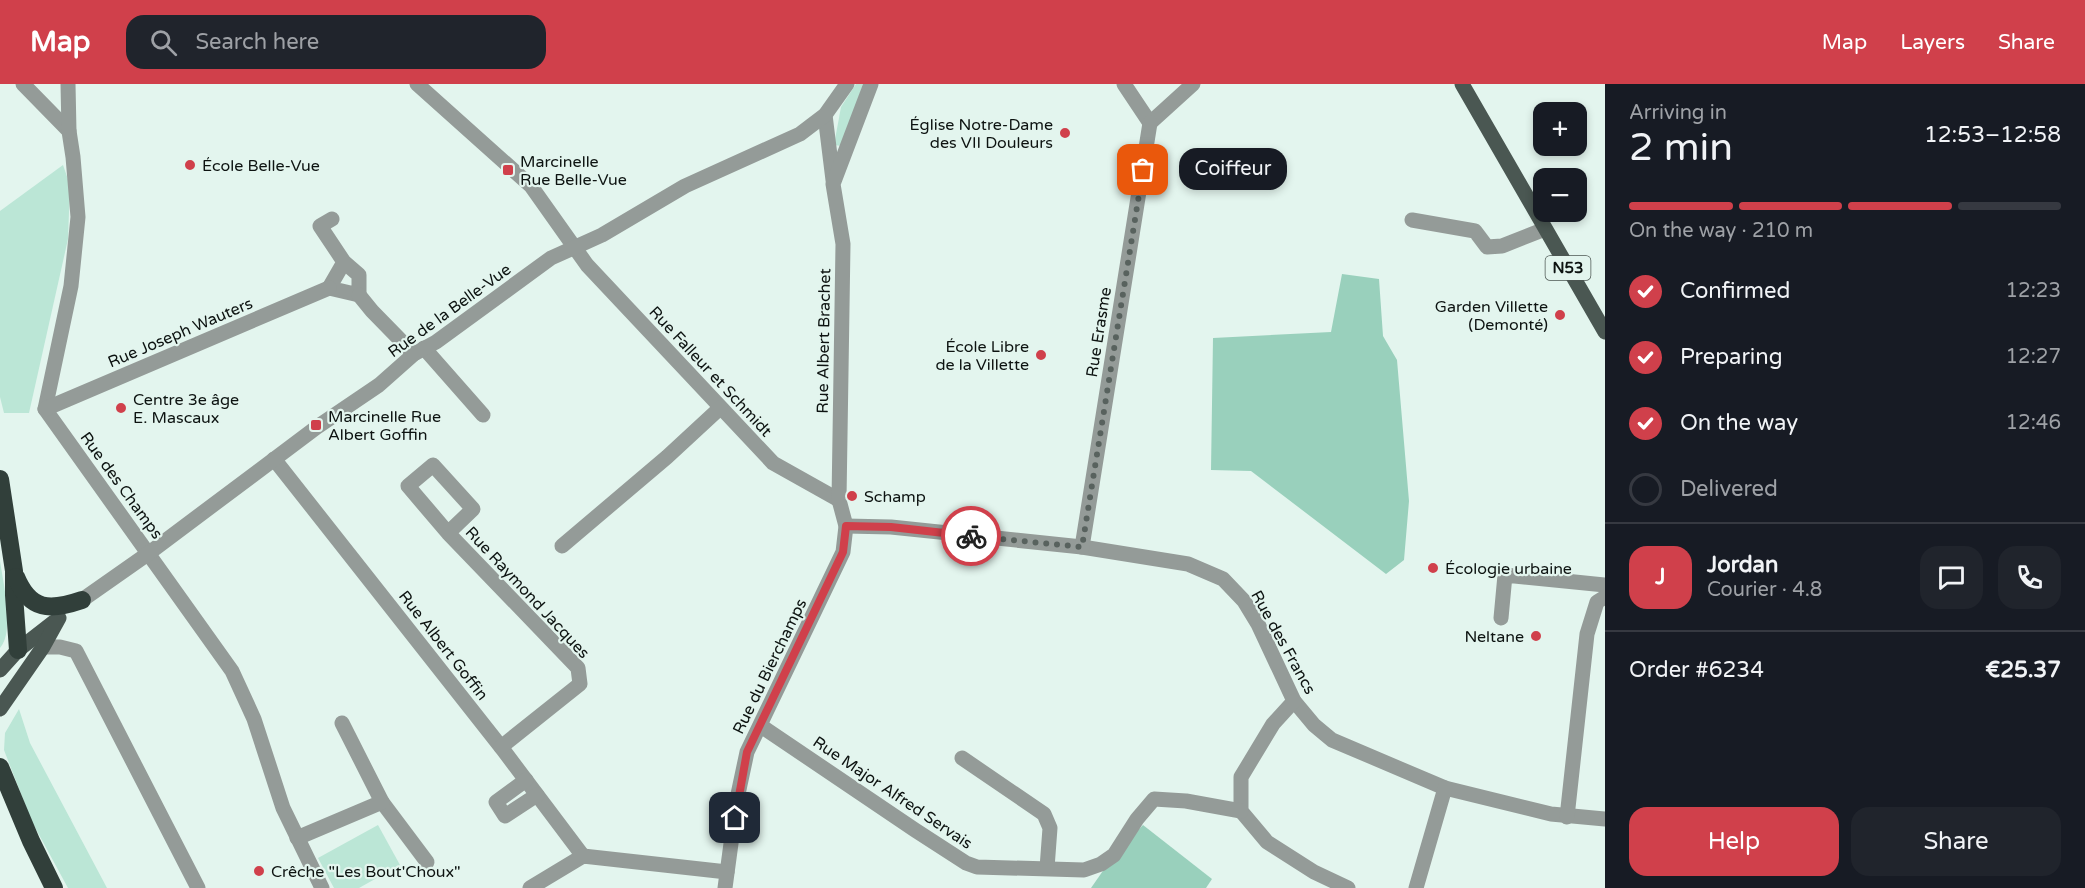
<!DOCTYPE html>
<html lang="en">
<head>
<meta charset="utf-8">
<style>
  body { margin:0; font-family:"Varela Round",sans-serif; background:#20242c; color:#f1f3f6; height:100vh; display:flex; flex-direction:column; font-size:22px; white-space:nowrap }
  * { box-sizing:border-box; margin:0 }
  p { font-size:20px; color:#9ea1a6 }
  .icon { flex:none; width:33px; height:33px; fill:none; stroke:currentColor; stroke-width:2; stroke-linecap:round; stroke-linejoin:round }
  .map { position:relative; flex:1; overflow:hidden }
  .side { display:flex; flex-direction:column; background:#171b24; width:480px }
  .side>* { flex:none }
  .controls { position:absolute; left:1533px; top:18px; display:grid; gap:12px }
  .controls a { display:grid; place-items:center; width:54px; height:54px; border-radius:12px; background:#171b24; box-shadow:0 3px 9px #0003; font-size:30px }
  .pin { position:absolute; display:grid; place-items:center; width:51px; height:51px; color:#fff; margin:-26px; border-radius:12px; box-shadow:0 3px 9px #0006 }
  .courier { position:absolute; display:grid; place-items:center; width:60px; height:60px; margin:-30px; border:4px solid #d0404b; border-radius:50%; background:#fff; color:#222; box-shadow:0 2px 8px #0007 }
  .bubble { position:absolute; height:42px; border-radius:18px; background:#171b24; box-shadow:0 3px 9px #0003; font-size:20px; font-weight:600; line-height:42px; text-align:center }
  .summary em { font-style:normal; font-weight:600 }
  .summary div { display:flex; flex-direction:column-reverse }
  .summary { display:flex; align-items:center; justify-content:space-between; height:102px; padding:0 24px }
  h1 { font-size:39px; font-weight:600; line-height:45px }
  .bar { display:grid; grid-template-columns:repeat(4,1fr); gap:9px 6px; align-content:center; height:72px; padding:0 24px }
  .bar i { height:8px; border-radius:4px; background:#363941 }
  .bar .selected { background:#d0404b }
  .bar p { grid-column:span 4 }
  .line { display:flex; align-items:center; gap:15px; padding:0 24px; border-top:2px solid #363941 }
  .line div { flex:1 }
  .round { display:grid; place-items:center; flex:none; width:63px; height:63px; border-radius:18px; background:#20242c }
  ol { padding:0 24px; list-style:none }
  li { display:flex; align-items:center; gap:18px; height:66px }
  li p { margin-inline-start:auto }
  li .icon { padding:6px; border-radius:50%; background:#d0404b; color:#fff; stroke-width:4 }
  li:last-child { color:#9ea1a6 }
  li i { width:33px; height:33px; border:3px solid #363941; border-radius:50% }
  .cta { display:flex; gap:12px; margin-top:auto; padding:12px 24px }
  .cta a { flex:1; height:69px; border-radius:18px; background:#d0404b; color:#fff; font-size:24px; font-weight:600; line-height:69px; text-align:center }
  .cta a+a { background:#20242c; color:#f1f3f6 }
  header { display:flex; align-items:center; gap:36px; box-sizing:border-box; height:84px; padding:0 30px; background:#d0404b; color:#fff }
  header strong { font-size:28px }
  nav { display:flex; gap:33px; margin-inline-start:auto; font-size:21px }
  .search { width:420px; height:54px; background:#20242c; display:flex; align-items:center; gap:15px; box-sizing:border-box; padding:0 21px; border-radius:18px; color:#9ea1a6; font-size:22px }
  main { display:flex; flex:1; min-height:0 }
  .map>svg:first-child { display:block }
  .green { fill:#bbe6d6 }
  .forest { fill:#99d0bc }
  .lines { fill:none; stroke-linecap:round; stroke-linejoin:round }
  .minor { stroke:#949b98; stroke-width:15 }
  .major { stroke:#4a5752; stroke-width:15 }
  .highway { stroke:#313f3a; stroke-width:18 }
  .done { stroke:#58625e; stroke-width:6; stroke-dasharray:0 10.8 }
  .route { stroke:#d0404b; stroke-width:8 }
  .poi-dot { fill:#d0404b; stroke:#e3f5ee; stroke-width:2 }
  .labels { text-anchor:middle; stroke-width:4.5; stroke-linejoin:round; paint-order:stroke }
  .shield { fill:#e3f5ee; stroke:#4d5753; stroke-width:1.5 }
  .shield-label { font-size:15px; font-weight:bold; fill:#0d1311 }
  .poi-label { font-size:16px; fill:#0d1311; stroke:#e3f5ee; text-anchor:start }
  .street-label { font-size:16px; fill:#0d1311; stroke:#e3f5ee }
</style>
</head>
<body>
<header>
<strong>Map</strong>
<div class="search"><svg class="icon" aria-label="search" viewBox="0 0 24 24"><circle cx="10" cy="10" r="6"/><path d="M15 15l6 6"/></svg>Search here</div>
<nav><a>Map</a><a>Layers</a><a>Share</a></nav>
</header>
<main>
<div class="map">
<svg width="1605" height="804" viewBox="0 0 1605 804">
  <rect width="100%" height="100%" fill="#e3f5ee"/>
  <!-- green -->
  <g class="green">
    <polygon points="856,0 863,0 842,62 834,61 841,23"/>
    <polygon points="63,81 70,101 68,155 29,329 4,329 0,313 0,127"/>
    <path d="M 0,477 C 3,498 15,548 0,564 Z"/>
    <polygon points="19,625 30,659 107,804 68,804 31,736 4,666 5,649"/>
    <polygon points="378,741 400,781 359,804 334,804 318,774"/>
  </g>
  <!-- forest -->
  <g class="forest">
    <polygon points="1342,190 1379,195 1383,252 1397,276 1409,417 1404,476 1386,490 1251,387 1211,386 1213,254 1331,248"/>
    <polygon points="1143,741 1212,795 1206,804 1091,804 1114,771"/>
  </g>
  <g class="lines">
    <!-- minor -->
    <g class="minor">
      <polyline points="23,0 69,47 73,73 78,133 71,202 45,325 232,587 254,635 283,724 322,804"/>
      <polyline points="68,0 69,47"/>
      <polyline points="417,0 531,102 587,181 773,379 839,416"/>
      <polyline points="1124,0 1150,39 1193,0"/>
      <polyline points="825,31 833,96"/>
      <polyline points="332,135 320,142 344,178 359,191 359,211 329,204 344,178"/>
      <polyline points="1412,136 1475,147 1487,163 1502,162 1545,145"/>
      <polyline points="359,211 372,227 414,270"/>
      <polyline points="424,264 483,331"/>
      <polyline points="45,325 329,204"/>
      <polyline points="274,375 501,663 583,772"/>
      <polyline points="846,442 891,443 1082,463 1188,480 1223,495 1244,517 1258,540 1294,617 1314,641 1332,656 1445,704 1551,730 1605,735"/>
      <polyline points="448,449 473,425 433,381 408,402 448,449 578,584 580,600 501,663"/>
      <polyline points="562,462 667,373 720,324"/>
      <polyline points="1082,463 1150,39"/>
      <polyline points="82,516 149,469 317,343 379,301 414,270 436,258 551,174 602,151 685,102 800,50 825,31 847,0"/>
      <polyline points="1501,534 1505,491 1605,501"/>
      <polyline points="43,563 60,563 76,567 198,804"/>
      <polyline points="1294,617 1273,640 1241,693 1241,727 1267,758 1314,788 1348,804"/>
      <polyline points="761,642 915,746 966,779 977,783 1084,786 1101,780 1114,771 1137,735 1154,715 1186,717 1241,727"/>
      <polyline points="962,674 1044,730 1050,744 1047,784"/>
      <polyline points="526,696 496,718 505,732 537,711"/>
      <polyline points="382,718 427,778"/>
      <polyline points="1567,733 1587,550 1597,518 1605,513"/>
      <polyline points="297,754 382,718 342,639"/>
      <polyline points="530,804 583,772 727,788"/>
      <polyline points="725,804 737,715 747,668 843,468 846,442 839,416 843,160 833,100 871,0"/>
      <polyline points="1416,804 1445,704"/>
    </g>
    <!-- major -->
    <g class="major">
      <polyline points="1462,0 1605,248"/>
      <polyline points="0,586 18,566 54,538"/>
      <polyline points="0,625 43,563 59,534"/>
    </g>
    <!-- highway -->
    <g class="highway">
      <polyline points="0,395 14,487 14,511 18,566"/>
      <path d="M 16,493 C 30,527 50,527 82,516"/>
      <polyline points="0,683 31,757 54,804"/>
    </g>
  </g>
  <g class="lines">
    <!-- done -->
    <polyline class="done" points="971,452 1082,463 1143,86"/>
    <!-- route -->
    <polyline class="route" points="735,734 747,668 843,468 846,442 891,443 971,452"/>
  </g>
  <!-- markers -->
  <g class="poi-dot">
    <circle cx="1065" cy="49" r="6"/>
    <circle cx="190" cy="81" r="6"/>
    <rect x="502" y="80" width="12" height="12" rx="3"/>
    <circle cx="1560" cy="231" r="6"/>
    <circle cx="1041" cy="271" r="6"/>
    <circle cx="121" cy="324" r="6"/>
    <rect x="310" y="335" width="12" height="12" rx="3"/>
    <circle cx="852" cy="412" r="6"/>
    <circle cx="1433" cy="484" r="6"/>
    <circle cx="1536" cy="552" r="6"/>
    <circle cx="259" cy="787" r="6"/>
  </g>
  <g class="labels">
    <!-- shield labels -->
    <rect class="shield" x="1545.5" y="172" width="45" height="24" rx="4.5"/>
    <g class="shield-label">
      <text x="1568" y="189">N53</text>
    </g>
    <!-- poi labels -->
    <g class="poi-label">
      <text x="1053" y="46" text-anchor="end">Église Notre-Dame<tspan x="1053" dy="18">des VII Douleurs</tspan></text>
      <text x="520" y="83">Marcinelle<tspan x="520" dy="18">Rue Belle-Vue</tspan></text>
      <text x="202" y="87">École Belle-Vue</text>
      <text x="1548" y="228" text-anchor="end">Garden Villette<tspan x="1548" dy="18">(Demonté)</tspan></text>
      <text x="1029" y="268" text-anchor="end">École Libre<tspan x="1029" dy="18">de la Villette</tspan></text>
      <text x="133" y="321">Centre 3e âge<tspan x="133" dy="18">E. Mascaux</tspan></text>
      <text x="328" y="338">Marcinelle Rue<tspan x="328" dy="18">Albert Goffin</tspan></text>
      <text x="864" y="418">Schamp</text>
      <text x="1445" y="490">Écologie urbaine</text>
      <text x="1524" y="558" text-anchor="end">Neltane</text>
      <text x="271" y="793">Crêche "Les Bout'Choux"</text>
    </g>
    <!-- street labels -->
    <g class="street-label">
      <text transform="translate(449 226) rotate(-36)" y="6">Rue de la Belle-Vue</text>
      <text transform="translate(180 248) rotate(-23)" y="6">Rue Joseph Wauters</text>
      <text transform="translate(1098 248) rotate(-81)" y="6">Rue Erasme</text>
      <text transform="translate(823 257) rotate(-89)" y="6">Rue Albert Brachet</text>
      <text transform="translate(711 287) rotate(47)" y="6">Rue Falleur et Schmidt</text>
      <text transform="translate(122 401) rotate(54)" y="6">Rue des Champs</text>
      <text transform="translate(528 508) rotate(47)" y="6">Rue Raymond Jacques</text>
      <text transform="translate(1284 558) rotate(61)" y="6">Rue des Francs</text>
      <text transform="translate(444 561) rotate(52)" y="6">Rue Albert Goffin</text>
      <text transform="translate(769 582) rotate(-64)" y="6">Rue du Bierchamps</text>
      <text transform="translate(893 708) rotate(34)" y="6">Rue Major Alfred Servais</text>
    </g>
  </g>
</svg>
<div class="controls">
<a>+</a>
<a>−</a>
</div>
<div class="pin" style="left:1143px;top:86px;background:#ea580c"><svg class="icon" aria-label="bag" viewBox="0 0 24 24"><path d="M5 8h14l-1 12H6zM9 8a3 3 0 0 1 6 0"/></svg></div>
<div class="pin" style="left:735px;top:734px;background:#1f2937"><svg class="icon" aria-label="home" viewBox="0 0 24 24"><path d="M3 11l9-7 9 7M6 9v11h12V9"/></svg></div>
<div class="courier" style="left:971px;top:452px"><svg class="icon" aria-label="bike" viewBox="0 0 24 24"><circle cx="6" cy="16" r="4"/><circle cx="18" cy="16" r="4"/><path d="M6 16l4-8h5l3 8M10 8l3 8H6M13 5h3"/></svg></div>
<div class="bubble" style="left:1179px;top:64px;width:108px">Coiffeur</div>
</div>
<section class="side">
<div class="summary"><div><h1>2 min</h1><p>Arriving in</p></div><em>12:53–12:58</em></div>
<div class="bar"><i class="selected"></i><i class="selected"></i><i class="selected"></i><i></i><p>On the way · 210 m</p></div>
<ol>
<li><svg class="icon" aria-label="check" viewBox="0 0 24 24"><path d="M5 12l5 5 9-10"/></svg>Confirmed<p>12:23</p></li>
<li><svg class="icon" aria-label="check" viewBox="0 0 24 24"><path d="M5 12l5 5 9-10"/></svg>Preparing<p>12:27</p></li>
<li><svg class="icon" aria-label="check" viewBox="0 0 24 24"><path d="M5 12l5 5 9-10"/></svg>On the way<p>12:46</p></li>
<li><i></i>Delivered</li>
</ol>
<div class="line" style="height:108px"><b class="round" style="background:#d0404b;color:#fff">J</b><div><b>Jordan</b><p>Courier · 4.8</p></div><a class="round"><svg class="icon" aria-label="chat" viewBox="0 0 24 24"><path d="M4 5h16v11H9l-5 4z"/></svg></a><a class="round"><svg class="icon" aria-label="phone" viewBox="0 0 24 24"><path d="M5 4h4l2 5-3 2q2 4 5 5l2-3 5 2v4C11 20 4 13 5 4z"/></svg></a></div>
<div class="line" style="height:78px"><div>Order #6234</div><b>€25.37</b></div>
<div class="cta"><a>Help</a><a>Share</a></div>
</section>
</main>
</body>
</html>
